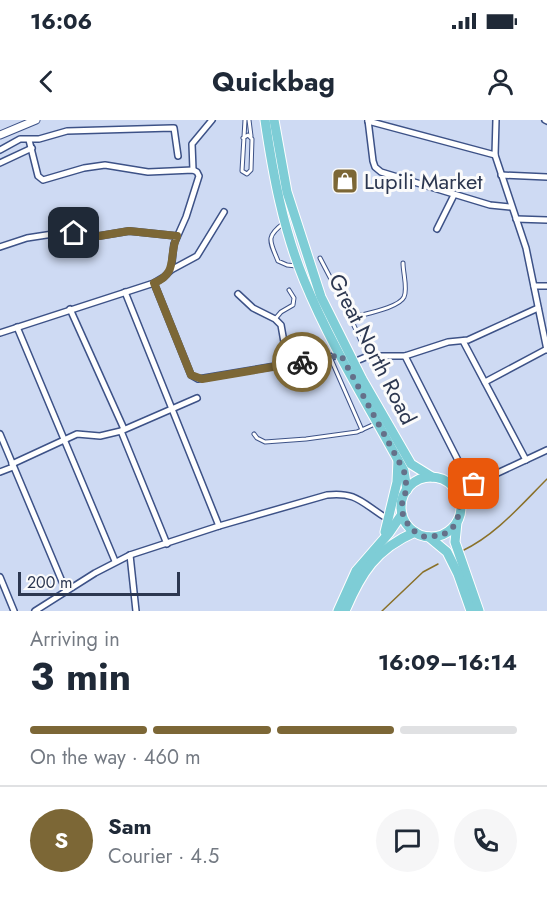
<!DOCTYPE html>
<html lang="en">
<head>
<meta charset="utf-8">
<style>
  body { margin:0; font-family:Jost,sans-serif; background:#f6f6f7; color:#1f2937; height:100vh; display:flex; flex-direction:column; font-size:22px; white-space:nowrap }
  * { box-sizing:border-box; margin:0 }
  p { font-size:20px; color:#747a83 }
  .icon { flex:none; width:33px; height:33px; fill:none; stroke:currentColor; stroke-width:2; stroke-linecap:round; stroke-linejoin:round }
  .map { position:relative; height:491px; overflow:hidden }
  .side { display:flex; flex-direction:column; background:#fff; flex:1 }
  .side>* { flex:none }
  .scale { position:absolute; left:18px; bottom:15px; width:162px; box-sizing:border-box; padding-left:6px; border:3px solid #2c3750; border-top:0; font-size:16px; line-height:21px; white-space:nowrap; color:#2c3750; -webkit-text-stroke:4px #fbfbfb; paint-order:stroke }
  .pin { position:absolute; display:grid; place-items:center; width:51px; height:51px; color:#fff; margin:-26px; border-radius:12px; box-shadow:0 3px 9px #0006 }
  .courier { position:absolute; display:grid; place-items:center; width:60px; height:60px; margin:-30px; border:4px solid #7c6736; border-radius:50%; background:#fff; color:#222; box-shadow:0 2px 8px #0007 }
  .head em { font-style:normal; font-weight:700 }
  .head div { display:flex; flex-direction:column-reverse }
  .head { display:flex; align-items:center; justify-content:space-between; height:102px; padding:0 30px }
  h1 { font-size:39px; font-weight:700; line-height:45px }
  .bar { display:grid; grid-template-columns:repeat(4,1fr); gap:9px 6px; align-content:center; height:72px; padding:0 30px }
  .bar i { height:8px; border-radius:4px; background:#e0e1e3 }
  .bar .selected { background:#7c6736 }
  .bar p { grid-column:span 4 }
  .line { display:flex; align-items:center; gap:15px; padding:0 30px; border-top:2px solid #e0e1e3 }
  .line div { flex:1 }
  .round { display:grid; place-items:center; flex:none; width:63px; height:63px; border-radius:32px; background:#f6f6f7 }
  .status { display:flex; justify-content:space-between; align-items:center; height:42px; padding:0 30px; background:#fff; direction:ltr }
  .status svg { height:16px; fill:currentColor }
  header { display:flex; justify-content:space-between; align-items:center; height:78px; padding:0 30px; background:#fff; font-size:27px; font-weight:700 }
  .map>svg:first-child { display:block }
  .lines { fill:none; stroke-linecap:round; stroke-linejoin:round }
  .stream { stroke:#8a7129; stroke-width:1.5 }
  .service-casing { stroke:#3d5287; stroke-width:5 }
  .minor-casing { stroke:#3d5287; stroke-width:8 }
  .tertiary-casing { stroke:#3d5287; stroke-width:9 }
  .primary-casing { stroke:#fff; stroke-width:11 }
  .service { stroke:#fff; stroke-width:3 }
  .minor { stroke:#fff; stroke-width:5 }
  .tertiary { stroke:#fff; stroke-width:7 }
  .primary { stroke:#7ecdd6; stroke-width:9 }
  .done { stroke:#657089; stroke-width:6; stroke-dasharray:0 10.8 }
  .route { stroke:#7c6736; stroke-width:8 }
  .labels { text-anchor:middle; stroke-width:6; stroke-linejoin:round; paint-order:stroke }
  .poi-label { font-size:22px; fill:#2c3750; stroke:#fbfbfb; text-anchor:start }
  .street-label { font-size:22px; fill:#2c3750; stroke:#fbfbfb }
</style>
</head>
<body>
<div class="status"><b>16:06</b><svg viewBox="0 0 49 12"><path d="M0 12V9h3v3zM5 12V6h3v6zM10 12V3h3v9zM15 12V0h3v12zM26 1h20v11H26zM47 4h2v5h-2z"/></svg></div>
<header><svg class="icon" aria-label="back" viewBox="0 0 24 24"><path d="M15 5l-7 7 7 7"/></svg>Quickbag<svg class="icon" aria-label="person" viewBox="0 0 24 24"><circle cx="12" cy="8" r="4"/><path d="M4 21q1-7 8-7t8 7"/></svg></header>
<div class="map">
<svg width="547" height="491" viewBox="0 0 547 491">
  <rect width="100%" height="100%" fill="#cedaf3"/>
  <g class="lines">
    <!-- stream -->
    <g class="stream">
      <path d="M 462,431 C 496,415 521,385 547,359"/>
      <polyline points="382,491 423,452 438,444"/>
    </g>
    <defs>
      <g id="service">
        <polyline points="249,0 251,16"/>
        <polyline points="243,18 248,15 252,19 251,50 247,54 242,51 245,0"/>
        <path d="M 284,103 C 265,117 270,121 278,141 L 287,145 L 296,146"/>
        <polyline points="320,138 344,184 368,236"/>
        <path d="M 351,198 C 363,194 399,188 404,177 C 408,169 403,153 403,143"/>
        <polyline points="275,199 281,192 293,185 294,178 289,170"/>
        <polyline points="330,237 362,310"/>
        <polyline points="254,314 257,318 265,322 306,319 357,312 377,303"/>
      </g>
      <g id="minor">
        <polyline points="368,0 373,41 375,47 381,52 490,85 511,87"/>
        <polyline points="496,0 495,35 526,128 547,230"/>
        <polyline points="545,0 547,1"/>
        <polyline points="368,1 495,35"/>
        <polyline points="0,30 20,19 39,19 67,11 172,8 174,8 178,36"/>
        <polyline points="0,43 32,28"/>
        <polyline points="193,50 192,24 212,0"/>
        <polyline points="501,55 547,57"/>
        <polyline points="516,99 547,100"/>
        <polyline points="437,109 454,75"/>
        <polyline points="0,127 27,118 66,112 85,116 99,116 129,111 177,116"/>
        <polyline points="171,150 197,136 224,92"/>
        <polyline points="154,163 191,255 198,259 341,235"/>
        <polyline points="534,166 547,166"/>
        <polyline points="125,172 219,406"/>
        <polyline points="238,174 253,188 275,199 281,205 288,245"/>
        <polyline points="70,189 124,309"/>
        <polyline points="17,207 115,441"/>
        <polyline points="0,213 154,163 164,157 171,150 174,124 186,97 199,56 197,52 193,50 148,52 105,45 84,48 43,60 38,56 29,20"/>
        <polyline points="463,221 526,340"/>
        <polyline points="405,236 471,366"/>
        <polyline points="354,242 368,236 405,236 448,222 468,220 538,188"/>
        <polyline points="485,262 547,229"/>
        <polyline points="121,311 167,424"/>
        <polyline points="0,314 66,471"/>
        <polyline points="12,344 77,314 100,316 121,311 197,278"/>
        <polyline points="0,352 13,347"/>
        <polyline points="454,370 470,367"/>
        <polyline points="459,380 474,364 547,330"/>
        <polyline points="130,435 136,491"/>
        <polyline points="0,457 14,491"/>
        <path d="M 35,491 L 95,453 L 130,435 L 219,406 L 327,375 C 355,372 360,381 383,396"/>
      </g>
      <polyline id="tertiary" points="0,15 36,0"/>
      <g id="primary">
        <path d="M 265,0 C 273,54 283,109 304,160 C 331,226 370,288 404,351 L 407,370"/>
        <polyline points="274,0 287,72 321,177 362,259 411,344 432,357"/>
        <circle cx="431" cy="387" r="30"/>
        <polyline points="457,402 455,422 479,491"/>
        <polyline points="385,412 397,362 398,340"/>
        <polyline points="429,417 447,432 458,454 471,491"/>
        <polyline points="338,491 356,451 389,413 402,394"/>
        <path d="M 345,491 C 361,453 376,429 415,412"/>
      </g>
    </defs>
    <!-- service casing -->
    <use href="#service" class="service-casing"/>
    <!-- minor casing -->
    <use href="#minor" class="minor-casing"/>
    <!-- tertiary casing -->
    <use href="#tertiary" class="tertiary-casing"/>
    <!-- primary casing -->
    <use href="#primary" class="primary-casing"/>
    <!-- service -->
    <use href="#service" class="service"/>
    <!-- minor -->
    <use href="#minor" class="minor"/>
    <!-- tertiary -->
    <use href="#tertiary" class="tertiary"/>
    <!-- primary -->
    <use href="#primary" class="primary"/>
  </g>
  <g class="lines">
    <!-- done -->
    <polyline class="done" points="302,242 341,235 404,351 407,369 402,381 403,397 412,410 425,417 443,415 454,406 460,392 459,380 474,364"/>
    <!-- route -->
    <path class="route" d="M 74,113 L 99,116 L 129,111 L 177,116 C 168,136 179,153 154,163 L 191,255 L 202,259 L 302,242"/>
  </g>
  <!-- icons -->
  <defs>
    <symbol id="shop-square" viewBox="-11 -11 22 22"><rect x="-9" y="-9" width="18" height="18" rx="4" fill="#7c6736" stroke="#fbfbfb"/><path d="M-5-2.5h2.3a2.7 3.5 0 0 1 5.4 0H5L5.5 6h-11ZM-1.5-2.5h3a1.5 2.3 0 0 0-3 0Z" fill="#fff"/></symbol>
  </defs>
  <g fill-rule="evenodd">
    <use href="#shop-square" x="330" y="46" width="30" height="30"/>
  </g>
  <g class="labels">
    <!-- poi labels -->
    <g class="poi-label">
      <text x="364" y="69">Lupili Market</text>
    </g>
    <!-- street labels -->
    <g class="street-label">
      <text transform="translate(373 229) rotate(63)" y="8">Great North Road</text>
    </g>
  </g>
</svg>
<div class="scale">200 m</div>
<div class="pin" style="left:474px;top:364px;background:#ea580c"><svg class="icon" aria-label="bag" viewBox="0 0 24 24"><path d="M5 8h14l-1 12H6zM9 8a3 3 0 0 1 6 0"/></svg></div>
<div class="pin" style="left:74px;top:113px;background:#1f2937"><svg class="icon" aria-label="home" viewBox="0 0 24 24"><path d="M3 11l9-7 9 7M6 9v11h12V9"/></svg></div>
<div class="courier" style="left:302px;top:242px"><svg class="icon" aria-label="bike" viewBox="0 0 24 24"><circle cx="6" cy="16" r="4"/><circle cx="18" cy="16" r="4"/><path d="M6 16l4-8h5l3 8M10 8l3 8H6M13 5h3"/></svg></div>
</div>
<section class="side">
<div class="head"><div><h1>3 min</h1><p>Arriving in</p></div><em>16:09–16:14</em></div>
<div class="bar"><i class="selected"></i><i class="selected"></i><i class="selected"></i><i></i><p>On the way · 460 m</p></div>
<div class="line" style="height:108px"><b class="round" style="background:#7c6736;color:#fff">S</b><div><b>Sam</b><p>Courier · 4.5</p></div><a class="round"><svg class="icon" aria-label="chat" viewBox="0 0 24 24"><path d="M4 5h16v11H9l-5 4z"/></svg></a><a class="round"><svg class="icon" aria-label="phone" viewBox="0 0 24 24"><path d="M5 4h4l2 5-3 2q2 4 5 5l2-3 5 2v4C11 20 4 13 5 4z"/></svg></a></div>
</section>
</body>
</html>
